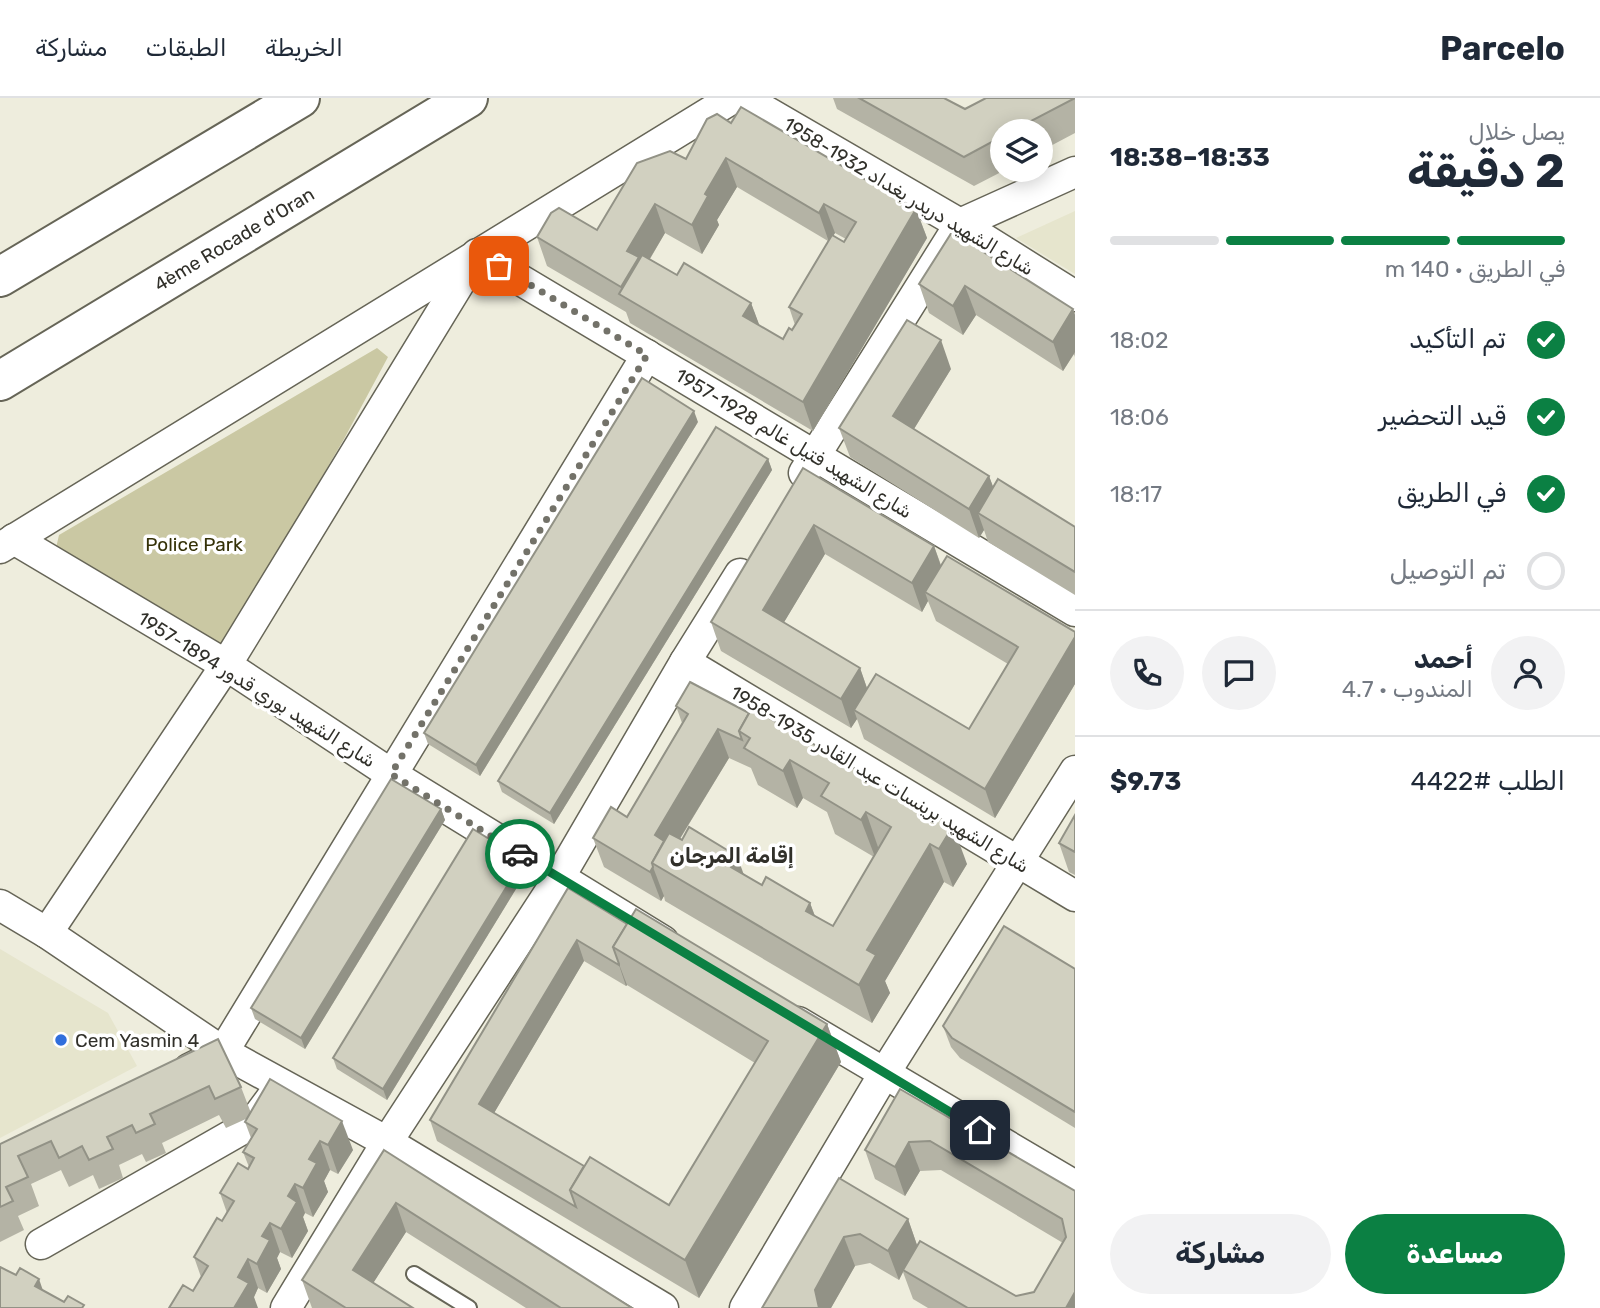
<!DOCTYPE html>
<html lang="ar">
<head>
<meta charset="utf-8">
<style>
  body { margin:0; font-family:Rubik,"Noto Sans Arabic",sans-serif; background:#f2f2f3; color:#1f2937; direction:rtl; height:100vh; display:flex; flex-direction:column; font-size:26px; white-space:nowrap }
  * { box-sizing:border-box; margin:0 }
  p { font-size:23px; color:#747a83 }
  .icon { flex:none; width:38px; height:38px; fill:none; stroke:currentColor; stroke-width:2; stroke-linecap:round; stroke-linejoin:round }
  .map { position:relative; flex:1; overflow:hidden; direction:ltr }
  .details { display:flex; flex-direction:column; background:#fff; width:525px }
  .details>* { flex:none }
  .tools { position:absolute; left:990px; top:21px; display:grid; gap:14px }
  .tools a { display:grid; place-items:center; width:63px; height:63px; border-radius:50%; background:#fff; box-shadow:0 4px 18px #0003; font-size:35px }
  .pin { position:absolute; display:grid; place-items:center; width:60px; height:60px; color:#fff; margin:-30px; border-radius:14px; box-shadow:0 4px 10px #0006 }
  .courier { position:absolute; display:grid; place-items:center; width:70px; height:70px; margin:-35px; border:5px solid #0b8043; border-radius:50%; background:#fff; color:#222; box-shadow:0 2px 9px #0007 }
  .headline em { font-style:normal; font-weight:700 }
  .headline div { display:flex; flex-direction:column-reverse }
  .headline { display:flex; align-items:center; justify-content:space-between; height:119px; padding:0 35px }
  h1 { font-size:46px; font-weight:700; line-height:52px }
  .bar { display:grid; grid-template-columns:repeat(4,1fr); gap:10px 7px; align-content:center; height:84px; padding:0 35px }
  .bar i { height:9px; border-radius:5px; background:#e0e1e3 }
  .bar .current { background:#0b8043 }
  .bar p { grid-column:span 4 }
  .line { display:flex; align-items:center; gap:18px; padding:0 35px; border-top:2px solid #e0e1e3 }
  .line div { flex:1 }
  .round { display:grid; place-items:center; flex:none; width:74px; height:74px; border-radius:37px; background:#f2f2f3 }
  ol { padding:0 35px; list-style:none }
  li { display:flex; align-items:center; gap:21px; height:77px }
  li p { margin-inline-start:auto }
  li .icon { padding:7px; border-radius:50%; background:#0b8043; color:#fff; stroke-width:4 }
  li:last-child { color:#747a83 }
  li i { width:38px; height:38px; border:4px solid #e0e1e3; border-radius:50% }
  .action { display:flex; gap:14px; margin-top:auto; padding:14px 35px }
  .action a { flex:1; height:80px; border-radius:42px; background:#0b8043; color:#fff; font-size:28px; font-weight:700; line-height:80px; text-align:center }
  .action a+a { background:#f2f2f3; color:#1f2937 }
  header { display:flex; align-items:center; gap:42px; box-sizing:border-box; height:98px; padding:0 35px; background:#fff; border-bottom:2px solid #e0e1e3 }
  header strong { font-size:33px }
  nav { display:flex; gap:38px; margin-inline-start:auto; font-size:24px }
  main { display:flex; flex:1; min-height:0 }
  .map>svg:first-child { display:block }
  .built { fill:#e6e5cd }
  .green { fill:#cac8a3 }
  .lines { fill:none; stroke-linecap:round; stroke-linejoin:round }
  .lane-casing { stroke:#666557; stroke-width:18 }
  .street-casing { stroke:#666557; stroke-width:33 }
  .highway-casing { stroke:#666557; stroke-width:42 }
  .lane { stroke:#fff; stroke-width:14 }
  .street { stroke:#fff; stroke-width:30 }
  .highway { stroke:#fff; stroke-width:38 }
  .wall { fill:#b4b3a5; fill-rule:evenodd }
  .shaded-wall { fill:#929286 }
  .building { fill:#d1d0c0; stroke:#929286; stroke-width:2 }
  .done { stroke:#737269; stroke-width:7; stroke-dasharray:0 12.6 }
  .route { stroke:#0b8043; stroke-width:9 }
  .poi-dot { fill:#306edc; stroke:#fff; stroke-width:2.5 }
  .labels { text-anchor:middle; stroke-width:7; stroke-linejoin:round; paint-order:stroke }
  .street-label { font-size:19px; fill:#31302a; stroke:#fff }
  .park-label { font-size:19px; fill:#343107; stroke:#fff }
  .poi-label { font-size:19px; fill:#31302a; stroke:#fff; text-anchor:start }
  .neighbourhood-label { font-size:21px; font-weight:bold; fill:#31302a; stroke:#fff }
</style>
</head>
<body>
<header>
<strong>Parcelo</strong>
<nav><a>الخريطة</a><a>الطبقات</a><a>مشاركة</a></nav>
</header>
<main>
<section class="details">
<div class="headline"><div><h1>2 دقيقة</h1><p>يصل خلال</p></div><em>18:33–18:38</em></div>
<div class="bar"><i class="current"></i><i class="current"></i><i class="current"></i><i></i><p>في الطريق · 140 m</p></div>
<ol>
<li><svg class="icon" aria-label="check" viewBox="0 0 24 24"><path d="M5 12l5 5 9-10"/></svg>تم التأكيد<p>18:02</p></li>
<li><svg class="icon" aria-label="check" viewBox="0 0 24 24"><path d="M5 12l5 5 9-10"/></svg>قيد التحضير<p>18:06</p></li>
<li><svg class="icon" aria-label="check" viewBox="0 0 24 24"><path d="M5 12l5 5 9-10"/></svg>في الطريق<p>18:17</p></li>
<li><i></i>تم التوصيل</li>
</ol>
<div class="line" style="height:126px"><a class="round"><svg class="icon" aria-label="person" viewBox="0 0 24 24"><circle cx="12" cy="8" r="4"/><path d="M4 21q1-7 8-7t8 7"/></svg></a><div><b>أحمد</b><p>المندوب · 4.7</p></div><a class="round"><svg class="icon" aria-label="chat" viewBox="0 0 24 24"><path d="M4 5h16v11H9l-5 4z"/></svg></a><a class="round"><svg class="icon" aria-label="phone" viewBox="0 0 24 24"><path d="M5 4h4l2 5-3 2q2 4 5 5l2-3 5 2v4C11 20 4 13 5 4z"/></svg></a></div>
<div class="line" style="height:91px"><div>الطلب #4422</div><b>$9.73</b></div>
<div class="action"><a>مساعدة</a><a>مشاركة</a></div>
</section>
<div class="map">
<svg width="1075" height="1210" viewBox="0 0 1075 1210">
  <rect width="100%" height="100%" fill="#eeeddd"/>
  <!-- built -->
  <g class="built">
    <polygon points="1075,113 1075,176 1016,140"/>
    <polygon points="0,851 108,915 137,968 0,1040"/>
  </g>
  <!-- green -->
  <polygon class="green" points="377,250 388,259 344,341 261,483 224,552 56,450 59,437"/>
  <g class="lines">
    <defs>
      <polyline id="lane" points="414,1176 469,1210"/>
      <g id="street">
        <polyline points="743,0 960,126 1075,198"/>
        <polyline points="804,375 960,126 1075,74"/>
        <polyline points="14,441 226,567 391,676 663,843"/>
        <polyline points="0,450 733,0"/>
        <polyline points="685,564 1075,798"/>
        <polyline points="0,807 47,835 223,954 387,1044 663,1210"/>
        <polyline points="47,835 226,567 477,156 1075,513"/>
        <polyline points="798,924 1075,1088"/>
        <polyline points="189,971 223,954 647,257"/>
        <polyline points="41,1146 244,1030 253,1025 273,998"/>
        <polyline points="286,1210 387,1044 559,780 685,564 740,476"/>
        <polyline points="745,1210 884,976 1075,673"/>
      </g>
      <g id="highway">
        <polyline points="0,179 300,0"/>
        <polyline points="0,283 468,0"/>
      </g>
    </defs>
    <!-- lane casing -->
    <use href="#lane" class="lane-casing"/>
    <!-- street casing -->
    <use href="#street" class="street-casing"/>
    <!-- highway casing -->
    <use href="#highway" class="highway-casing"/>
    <!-- lane -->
    <use href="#lane" class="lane"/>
    <!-- street -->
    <use href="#street" class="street"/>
    <!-- highway -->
    <use href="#highway" class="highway"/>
  </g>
  <!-- wall -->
  <g class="wall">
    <polygon points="833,0 944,0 965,11 1075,0 1075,35 1041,53 1041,33 1003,33 1003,72 1005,72 974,88 837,11"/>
    <path d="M 731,25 L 916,111 L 927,140 L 813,333 L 630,225 L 626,214 L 547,168 L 537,139 L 597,132 ZM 737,89 L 828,143 L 789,209 L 795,227 L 792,232 L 783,241 L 759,227 L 751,205 L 677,177 L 650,161 L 665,135 L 702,156 L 719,127 L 717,122 ZM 835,135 L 846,141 L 844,144 L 833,138 Z"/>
    <polygon points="952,134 1073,211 1075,217 1075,259 1074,256 1063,273 976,217 963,237 929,215 919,186"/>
    <polygon points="951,271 914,331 989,378 993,389 1075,429 1075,497 988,444 984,432 979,440 850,359 839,330"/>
    <polygon points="698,324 480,678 428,646 424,635"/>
    <polygon points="768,361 772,372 554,726 502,694 498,683"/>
    <path d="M 803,370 L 934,448 L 941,467 L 1075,534 L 1075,586 L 995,720 L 864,641 L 857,621 L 851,630 L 721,553 L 711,524 ZM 825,456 L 922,514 L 928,503 L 936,523 L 1008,566 L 969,631 L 867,590 L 860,570 L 784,524 Z"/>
    <path d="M 690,584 L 967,766 L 953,789 L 944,784 L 885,883 L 890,895 L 872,925 L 665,803 L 664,798 L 661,803 L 604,769 L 593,740 L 627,719 L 682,625 L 676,608 ZM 729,660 L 751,670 L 758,687 L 797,710 L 803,700 L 827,714 L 835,736 L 874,759 L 833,828 L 815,818 L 810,805 L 762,787 L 680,741 Z"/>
    <polygon points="441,711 445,722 305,951 255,921 251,910"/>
    <polygon points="1075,717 1075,777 1069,774 1059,745"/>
    <polygon points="523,762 527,773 387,1002 337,971 333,960"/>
    <path d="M 568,790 L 627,826 L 827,926 L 841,964 L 699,1200 L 437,1043 L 430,1022 ZM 584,863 L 626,888 L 627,887 L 755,965 L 669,1107 L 584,1068 L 494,1015 Z"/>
    <polygon points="1075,871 1075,1030 960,960 951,949 943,928"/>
    <polygon points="218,941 241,989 251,1015 353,1052 338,1076 330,1072 324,1083 328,1094 313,1119 305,1115 303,1119 308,1133 292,1160 280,1154 277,1160 281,1171 267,1195 258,1190 254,1199 193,1193 201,1179 194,1159 222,1123 227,1115 220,1095 249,1069 243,1054 251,1040 245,1024 248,1020 226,1030 219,1017 162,1045 166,1055 146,1064 142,1056 119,1067 123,1080 99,1091 93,1077 69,1089 61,1072 31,1086 39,1108 18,1118 24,1132 0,1144 0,1046"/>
    <polygon points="900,991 1075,1093 1075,1210 928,1210 913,1201 903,1174 899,1182 870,1165 855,1168 831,1210 762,1210 839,1080 908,1121 917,1147 1016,1198 1034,1194 1063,1145 941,1072 920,1073 905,1098 875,1081 865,1052"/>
    <polygon points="384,1052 632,1210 526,1210 406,1134 373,1185 413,1210 312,1210 302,1182"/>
  </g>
  <!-- shaded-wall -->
  <g class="shaded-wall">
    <polygon points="726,60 737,89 717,122 719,127 702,156 692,127 705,96"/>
    <polygon points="655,106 665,135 643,172 625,199 621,189 627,153"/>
    <polygon points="824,106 835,135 829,144 819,115"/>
    <polygon points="916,111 927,140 813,333 803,304"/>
    <polygon points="965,188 976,217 963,237 953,208"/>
    <polygon points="751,205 762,234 743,218"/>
    <polygon points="1073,211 1075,217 1075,254 1063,273 1053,244"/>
    <polygon points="941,242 951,271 904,347 893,318"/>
    <polygon points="694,313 698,324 480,678 476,667"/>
    <polygon points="768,361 772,372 554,726 550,715"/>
    <polygon points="989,378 1000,407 978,415 984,432 979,440 969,411"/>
    <polygon points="814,427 825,456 774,541 763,512"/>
    <polygon points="934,448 944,477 925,494 928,503 922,514 912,485"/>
    <polygon points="1075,539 1075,586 995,720 985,691"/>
    <polygon points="860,570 870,599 854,612 857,621 851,630 841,601"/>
    <polygon points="718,631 729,660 671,755 655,737"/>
    <polygon points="790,662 803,700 797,710 783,673"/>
    <polygon points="441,711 445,722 305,951 301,940"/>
    <polygon points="866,714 879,752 875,759 861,722"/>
    <polygon points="953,728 967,766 953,789 939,751"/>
    <polygon points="930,746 944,784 885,883 890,895 872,925 859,887 867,852"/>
    <polygon points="737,758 751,796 731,769"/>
    <polygon points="523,762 527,773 387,1002 383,991"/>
    <polygon points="653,769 664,798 661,803 650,774"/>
    <polygon points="810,805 824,843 806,813"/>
    <polygon points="577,842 584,863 487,1027 479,1006"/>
    <polygon points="619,866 627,887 626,888 619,867"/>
    <polygon points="827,926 841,964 699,1200 685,1162"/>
    <polygon points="342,1023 353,1052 338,1076 328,1047"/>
    <polygon points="320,1043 330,1072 324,1083 328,1094 313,1119 303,1090 309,1061"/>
    <polygon points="909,1044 920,1073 905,1098 895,1069"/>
    <polygon points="295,1086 305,1115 303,1119 308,1133 292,1160 281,1131 288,1098"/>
    <polygon points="396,1105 406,1134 363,1201 353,1172"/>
    <polygon points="908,1121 918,1150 903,1172 903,1174 899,1182 888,1153"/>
    <polygon points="270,1125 280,1154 277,1160 281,1171 267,1195 257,1166 262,1138"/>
    <polygon points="844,1139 855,1168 831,1210 819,1210 815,1192"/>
    <polygon points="248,1161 258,1190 254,1199 258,1210 234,1210 238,1179"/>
    <polygon points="39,1181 49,1210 35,1188"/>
    <polygon points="1075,1194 1075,1210 1066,1210"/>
  </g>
  <!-- building -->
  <g class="building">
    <polygon points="859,0 944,0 965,11 986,0 1075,0 1012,33 1003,33 1003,38 964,59"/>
    <polygon points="741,9 916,111 803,304 619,196 642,157 677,177 684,165 751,205 743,218 783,241 789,230 792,232 802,216 789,209 832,137 844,144 856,124 824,106 819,115 726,60 705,96 708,98 692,127 655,106 627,153 639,159 621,189 537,139 551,115 559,110 597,132 637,65 670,53 686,61 707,21 717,16 731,25"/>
    <polygon points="952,134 1073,211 1053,244 965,188 953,208 919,186"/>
    <polygon points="907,222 941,242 893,318 989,378 969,411 839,330"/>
    <polygon points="642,280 694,313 476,667 424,635"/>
    <polygon points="716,329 768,361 550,715 498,683"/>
    <polygon points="803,370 934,448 912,485 814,427 763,512 860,570 841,601 711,524"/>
    <polygon points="998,381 1075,429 1075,474 978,415"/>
    <polygon points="947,458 1075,534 1075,539 985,691 854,612 876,576 969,631 1018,549 925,494"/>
    <polygon points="690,584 749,615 739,633 742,642 718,631 655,737 664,743 652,765 653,769 650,774 593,740 611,709 627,719 688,616 676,608"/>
    <polygon points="752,610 953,728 939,751 930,746 867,852 876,857 859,887 652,765 669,735 682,742 689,729 737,758 731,769 762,787 766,779 810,805 806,813 833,828 891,729 866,714 861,722 821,698 829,685 790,662 783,673 744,650 750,640 739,633"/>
    <polygon points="391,681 441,711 301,940 251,910"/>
    <polygon points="1075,717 1075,754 1059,745"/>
    <polygon points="473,731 523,762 383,991 333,960"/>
    <polygon points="568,790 627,826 613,849 619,866 619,867 577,842 479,1006 584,1068 570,1092 576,1109 430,1022"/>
    <polygon points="636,811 827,926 685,1162 570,1092 590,1059 669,1107 768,943 613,849"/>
    <polygon points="1004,828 1075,871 1075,1014 952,940 943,928"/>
    <polygon points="218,941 241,989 215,1001 209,988 150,1016 155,1026 136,1035 132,1027 107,1039 113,1051 89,1062 82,1048 59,1060 51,1043 18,1058 28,1079 6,1089 13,1103 0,1109 0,1046"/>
    <polygon points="270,981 342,1023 328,1047 320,1043 309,1061 317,1065 303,1090 295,1086 288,1098 297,1104 281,1131 270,1125 262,1138 270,1142 257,1166 248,1161 238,1179 249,1185 234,1210 169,1210 183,1187 193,1193 208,1168 194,1159 217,1120 222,1123 234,1103 220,1095 238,1065 248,1071 254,1060 243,1054 257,1031 245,1024"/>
    <polygon points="900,991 1075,1093 1075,1194 1066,1210 968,1210 903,1172 920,1143 1016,1198 1034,1194 1066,1139 1062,1121 930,1043 909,1044 895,1069 865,1052"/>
    <polygon points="384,1052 632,1210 561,1210 396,1105 353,1172 413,1210 346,1210 302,1182"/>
    <polygon points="839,1080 908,1121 888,1153 860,1136 844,1139 815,1192 819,1210 762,1210"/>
    <polygon points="0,1169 16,1177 20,1170 39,1181 35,1188 64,1204 68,1198 84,1207 82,1210 0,1210"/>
  </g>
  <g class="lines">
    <!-- done -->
    <polyline class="done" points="499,168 647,257 391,676 520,756"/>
    <!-- route -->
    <polyline class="route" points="520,756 980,1032"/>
  </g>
  <!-- markers -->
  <circle class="poi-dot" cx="61" cy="942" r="7"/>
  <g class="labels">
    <!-- street labels -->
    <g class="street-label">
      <text transform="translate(909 98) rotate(31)" y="7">شارع الشهيد دريدر بغداد 1932-1958</text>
      <text transform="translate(234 141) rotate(-31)" y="7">4ème Rocade d'Oran</text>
      <text transform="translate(794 345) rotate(31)" y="7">شارع الشهيد فتيل غالم 1928-1957</text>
      <text transform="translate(257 591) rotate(32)" y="7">شارع الشهيد بوري قدور 1894-1957</text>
      <text transform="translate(880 681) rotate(31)" y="7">شارع الشهيد برينسات عبد القادر 1935-1958</text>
    </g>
    <!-- park labels -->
    <g class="park-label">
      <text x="194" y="453">Police Park</text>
    </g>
    <!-- poi labels -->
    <g class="poi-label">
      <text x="75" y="949">Cem Yasmin 4</text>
    </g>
    <!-- neighbourhood labels -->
    <g class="neighbourhood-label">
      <text x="732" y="765">إقامة المرجان</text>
    </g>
  </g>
</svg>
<div class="tools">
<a><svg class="icon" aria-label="layers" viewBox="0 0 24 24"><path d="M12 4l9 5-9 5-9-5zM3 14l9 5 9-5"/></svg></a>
</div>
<div class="pin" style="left:499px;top:168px;background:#ea580c"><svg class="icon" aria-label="bag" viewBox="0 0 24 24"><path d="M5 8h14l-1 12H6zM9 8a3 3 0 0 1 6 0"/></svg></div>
<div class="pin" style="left:980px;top:1032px;background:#1f2937"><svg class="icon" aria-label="home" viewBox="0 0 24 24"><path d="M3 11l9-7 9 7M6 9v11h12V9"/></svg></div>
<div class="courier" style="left:520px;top:756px"><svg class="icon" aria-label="car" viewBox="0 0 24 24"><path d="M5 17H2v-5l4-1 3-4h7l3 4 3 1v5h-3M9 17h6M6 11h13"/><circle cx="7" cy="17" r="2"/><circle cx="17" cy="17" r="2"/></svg></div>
</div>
</main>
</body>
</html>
